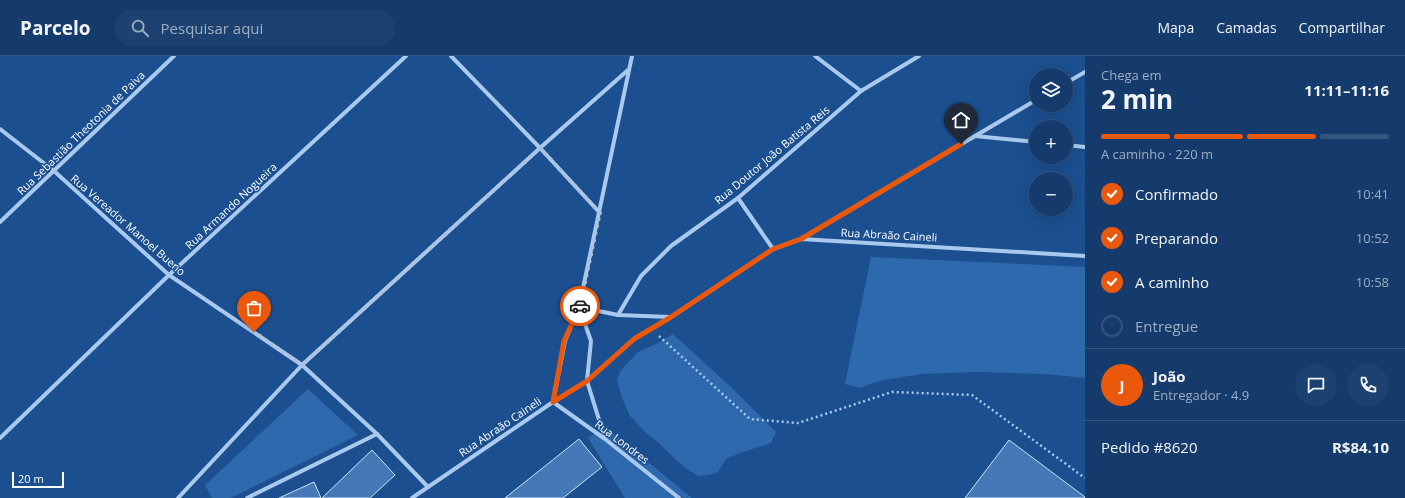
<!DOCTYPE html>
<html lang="pt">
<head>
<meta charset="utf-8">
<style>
  body { margin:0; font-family:"Open Sans",sans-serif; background:#1d4271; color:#f1f3f6; height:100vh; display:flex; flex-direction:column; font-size:15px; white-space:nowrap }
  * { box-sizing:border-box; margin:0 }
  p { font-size:13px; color:#9dadc1 }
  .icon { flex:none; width:22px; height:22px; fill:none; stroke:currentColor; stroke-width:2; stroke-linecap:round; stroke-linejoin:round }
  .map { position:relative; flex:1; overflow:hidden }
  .details { display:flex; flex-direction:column; background:#143b6b; width:320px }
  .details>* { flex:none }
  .controls { position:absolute; left:1029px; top:12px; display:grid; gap:8px }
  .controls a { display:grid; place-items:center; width:44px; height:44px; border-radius:50%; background:#143b6b; box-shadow:0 4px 16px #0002,0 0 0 1px #33557e; font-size:20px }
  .scale { position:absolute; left:12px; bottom:10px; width:52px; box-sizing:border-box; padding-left:4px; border:2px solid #fff; border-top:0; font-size:11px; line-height:14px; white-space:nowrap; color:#fff; -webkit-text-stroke:3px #1b4f8f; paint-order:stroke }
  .pin { position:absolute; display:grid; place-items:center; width:34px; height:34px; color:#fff; margin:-41px -17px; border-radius:50% 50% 50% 0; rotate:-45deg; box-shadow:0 0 4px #0007 }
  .pin .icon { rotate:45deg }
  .courier { position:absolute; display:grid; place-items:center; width:40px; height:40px; margin:-20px; border:3px solid #ea580c; border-radius:50%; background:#fff; color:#222; box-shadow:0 1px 5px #0007 }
  .head em { font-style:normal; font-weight:700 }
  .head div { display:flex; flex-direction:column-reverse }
  .head { display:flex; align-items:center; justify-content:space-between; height:68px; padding:0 16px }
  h1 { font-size:26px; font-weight:700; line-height:30px }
  .bar { display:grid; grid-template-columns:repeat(4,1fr); gap:6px 4px; align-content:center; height:48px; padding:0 16px }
  .bar i { height:5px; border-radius:3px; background:#33557e }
  .bar .on { background:#ea580c }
  .bar p { grid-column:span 4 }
  .line { display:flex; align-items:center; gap:10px; padding:0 16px; border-top:1px solid #33557e }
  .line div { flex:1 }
  .round { display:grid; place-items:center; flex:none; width:42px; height:42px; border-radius:21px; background:#1d4271 }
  ol { padding:0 16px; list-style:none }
  li { display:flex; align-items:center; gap:12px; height:44px }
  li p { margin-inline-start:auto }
  li .icon { padding:4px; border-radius:50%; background:#ea580c; color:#fff; stroke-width:4 }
  li:last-child { color:#9dadc1 }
  li i { width:22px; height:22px; border:2px solid #33557e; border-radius:50% }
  header { display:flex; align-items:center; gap:24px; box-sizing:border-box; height:56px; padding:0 20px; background:#143b6b; border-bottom:1px solid #33557e }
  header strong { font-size:19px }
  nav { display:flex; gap:22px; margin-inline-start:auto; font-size:14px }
  .search { width:280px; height:36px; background:#1d4271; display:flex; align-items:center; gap:10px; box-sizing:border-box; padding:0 14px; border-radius:22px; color:#9dadc1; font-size:15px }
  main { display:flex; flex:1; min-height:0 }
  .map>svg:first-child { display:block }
  .green { fill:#2e69ad }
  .building { fill:#4478b7; stroke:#cfe3fa }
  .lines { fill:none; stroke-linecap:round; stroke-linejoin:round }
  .path { stroke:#a9c9ee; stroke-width:2.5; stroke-dasharray:2 3; stroke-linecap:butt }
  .minor { stroke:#a9c9ee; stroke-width:4 }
  .done { stroke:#afc1d8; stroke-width:4; stroke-dasharray:0 7.2 }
  .route { stroke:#ea580c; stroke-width:5 }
  .labels { text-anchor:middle; stroke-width:3; stroke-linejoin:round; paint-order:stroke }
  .street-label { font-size:11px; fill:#fff; stroke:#1b4f8f }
</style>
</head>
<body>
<header>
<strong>Parcelo</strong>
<div class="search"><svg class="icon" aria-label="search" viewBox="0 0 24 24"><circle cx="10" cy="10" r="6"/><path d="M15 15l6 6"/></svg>Pesquisar aqui</div>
<nav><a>Mapa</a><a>Camadas</a><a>Compartilhar</a></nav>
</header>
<main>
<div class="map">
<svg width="1085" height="442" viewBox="0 0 1085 442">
  <rect width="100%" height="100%" fill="#1b4f8f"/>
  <!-- green -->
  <g class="green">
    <polygon points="871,201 1085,211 1085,322 1045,318 978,316 922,318 879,325 860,332 845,328"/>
    <polygon points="673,278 732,332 776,376 771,387 737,398 726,403 718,416 709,419 698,420 687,413 674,402 660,388 646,377 630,360 622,342 617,324 621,314 638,296 658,287"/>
    <polygon points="308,333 358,379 231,442 212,442 205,429"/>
    <polygon points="605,371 692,442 625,442 588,382"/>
  </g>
  <!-- building -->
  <g class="building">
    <polygon points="579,383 602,411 563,442 505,442"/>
    <polygon points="1009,384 1085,441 1085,442 965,442"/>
    <polygon points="372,394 395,419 370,442 322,442"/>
    <polygon points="314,426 321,442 279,442"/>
  </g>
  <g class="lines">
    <!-- path -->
    <polyline class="path" points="659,280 750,363 798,367 892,336 972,339 1085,422"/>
    <!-- minor -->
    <g class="minor">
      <polyline points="451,0 540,92 600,157"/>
      <polyline points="632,0 579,251 618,259 670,261"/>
      <polyline points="815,0 861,35"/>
      <polyline points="1066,27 1085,16"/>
      <polyline points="0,73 54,115 169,219 302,309 377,378 428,431"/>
      <polyline points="975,80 1036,86"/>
      <polyline points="1066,89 1085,91"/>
      <polyline points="738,142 773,193"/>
      <polyline points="0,166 174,0"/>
      <polyline points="801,183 1036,44"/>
      <polyline points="618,259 641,220 671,190 738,142 861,35 919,0"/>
      <polyline points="0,382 169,219 406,0"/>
      <polyline points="605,383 587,325 591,285 579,251 565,285 553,346 605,383 679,442"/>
      <polyline points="178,442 302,309 540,92 628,14"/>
      <polyline points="247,442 377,378"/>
      <polyline points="412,442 553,346 587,325 634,283 671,261 773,193 801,183 1085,200"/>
    </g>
  </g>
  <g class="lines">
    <!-- done -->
    <polyline class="done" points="254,276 302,309 540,92 600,157 580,250"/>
    <!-- route -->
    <polyline class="route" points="580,250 564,285 553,346 587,325 634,283 671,261 773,193 801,183 961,88"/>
  </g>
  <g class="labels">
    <!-- street labels -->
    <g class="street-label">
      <text transform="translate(81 77) rotate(-44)" y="4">Rua Sebastião Theotonia de Paiva</text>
      <text transform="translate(772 99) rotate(-40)" y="4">Rua Doutor João Batista Reis</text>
      <text transform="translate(231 150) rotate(-43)" y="4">Rua Armando Nogueira</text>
      <text transform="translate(128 169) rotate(41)" y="4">Rua Vereador Manoel Bueno</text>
      <text transform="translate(889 179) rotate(3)" y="4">Rua Abraão Caineli</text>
      <text transform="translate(500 371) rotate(-34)" y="4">Rua Abraão Caineli</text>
      <text transform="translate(622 386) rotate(37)" y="4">Rua Londres</text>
    </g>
  </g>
</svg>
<div class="controls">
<a><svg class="icon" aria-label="layers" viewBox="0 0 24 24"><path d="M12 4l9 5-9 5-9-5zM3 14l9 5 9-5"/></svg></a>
<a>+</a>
<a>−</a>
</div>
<div class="scale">20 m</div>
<div class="pin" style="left:254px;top:276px;background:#ea580c"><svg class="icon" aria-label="bag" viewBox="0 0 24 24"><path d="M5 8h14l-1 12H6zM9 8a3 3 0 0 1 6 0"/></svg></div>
<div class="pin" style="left:961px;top:88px;background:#1f2937"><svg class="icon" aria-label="home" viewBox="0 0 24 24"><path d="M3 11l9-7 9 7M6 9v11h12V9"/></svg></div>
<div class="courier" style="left:580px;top:250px"><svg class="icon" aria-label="car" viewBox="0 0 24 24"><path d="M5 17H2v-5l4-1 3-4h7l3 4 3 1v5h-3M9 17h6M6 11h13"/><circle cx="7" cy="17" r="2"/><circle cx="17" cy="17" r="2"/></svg></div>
</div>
<section class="details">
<div class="head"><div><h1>2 min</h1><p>Chega em</p></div><em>11:11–11:16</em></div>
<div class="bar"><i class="on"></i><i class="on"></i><i class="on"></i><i></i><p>A caminho · 220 m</p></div>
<ol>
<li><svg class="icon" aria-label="check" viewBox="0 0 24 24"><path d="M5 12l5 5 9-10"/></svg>Confirmado<p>10:41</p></li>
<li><svg class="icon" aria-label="check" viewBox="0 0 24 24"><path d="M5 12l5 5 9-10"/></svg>Preparando<p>10:52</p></li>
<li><svg class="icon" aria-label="check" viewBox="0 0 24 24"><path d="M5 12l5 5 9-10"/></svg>A caminho<p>10:58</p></li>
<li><i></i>Entregue</li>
</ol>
<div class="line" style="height:72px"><b class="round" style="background:#ea580c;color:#fff">J</b><div><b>João</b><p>Entregador · 4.9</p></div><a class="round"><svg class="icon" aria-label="chat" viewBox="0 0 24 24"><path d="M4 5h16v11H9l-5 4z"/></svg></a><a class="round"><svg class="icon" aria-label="phone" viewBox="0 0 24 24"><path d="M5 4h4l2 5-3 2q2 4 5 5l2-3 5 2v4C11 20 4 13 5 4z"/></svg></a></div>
<div class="line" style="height:52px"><div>Pedido #8620</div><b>R$84.10</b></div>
</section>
</main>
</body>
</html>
